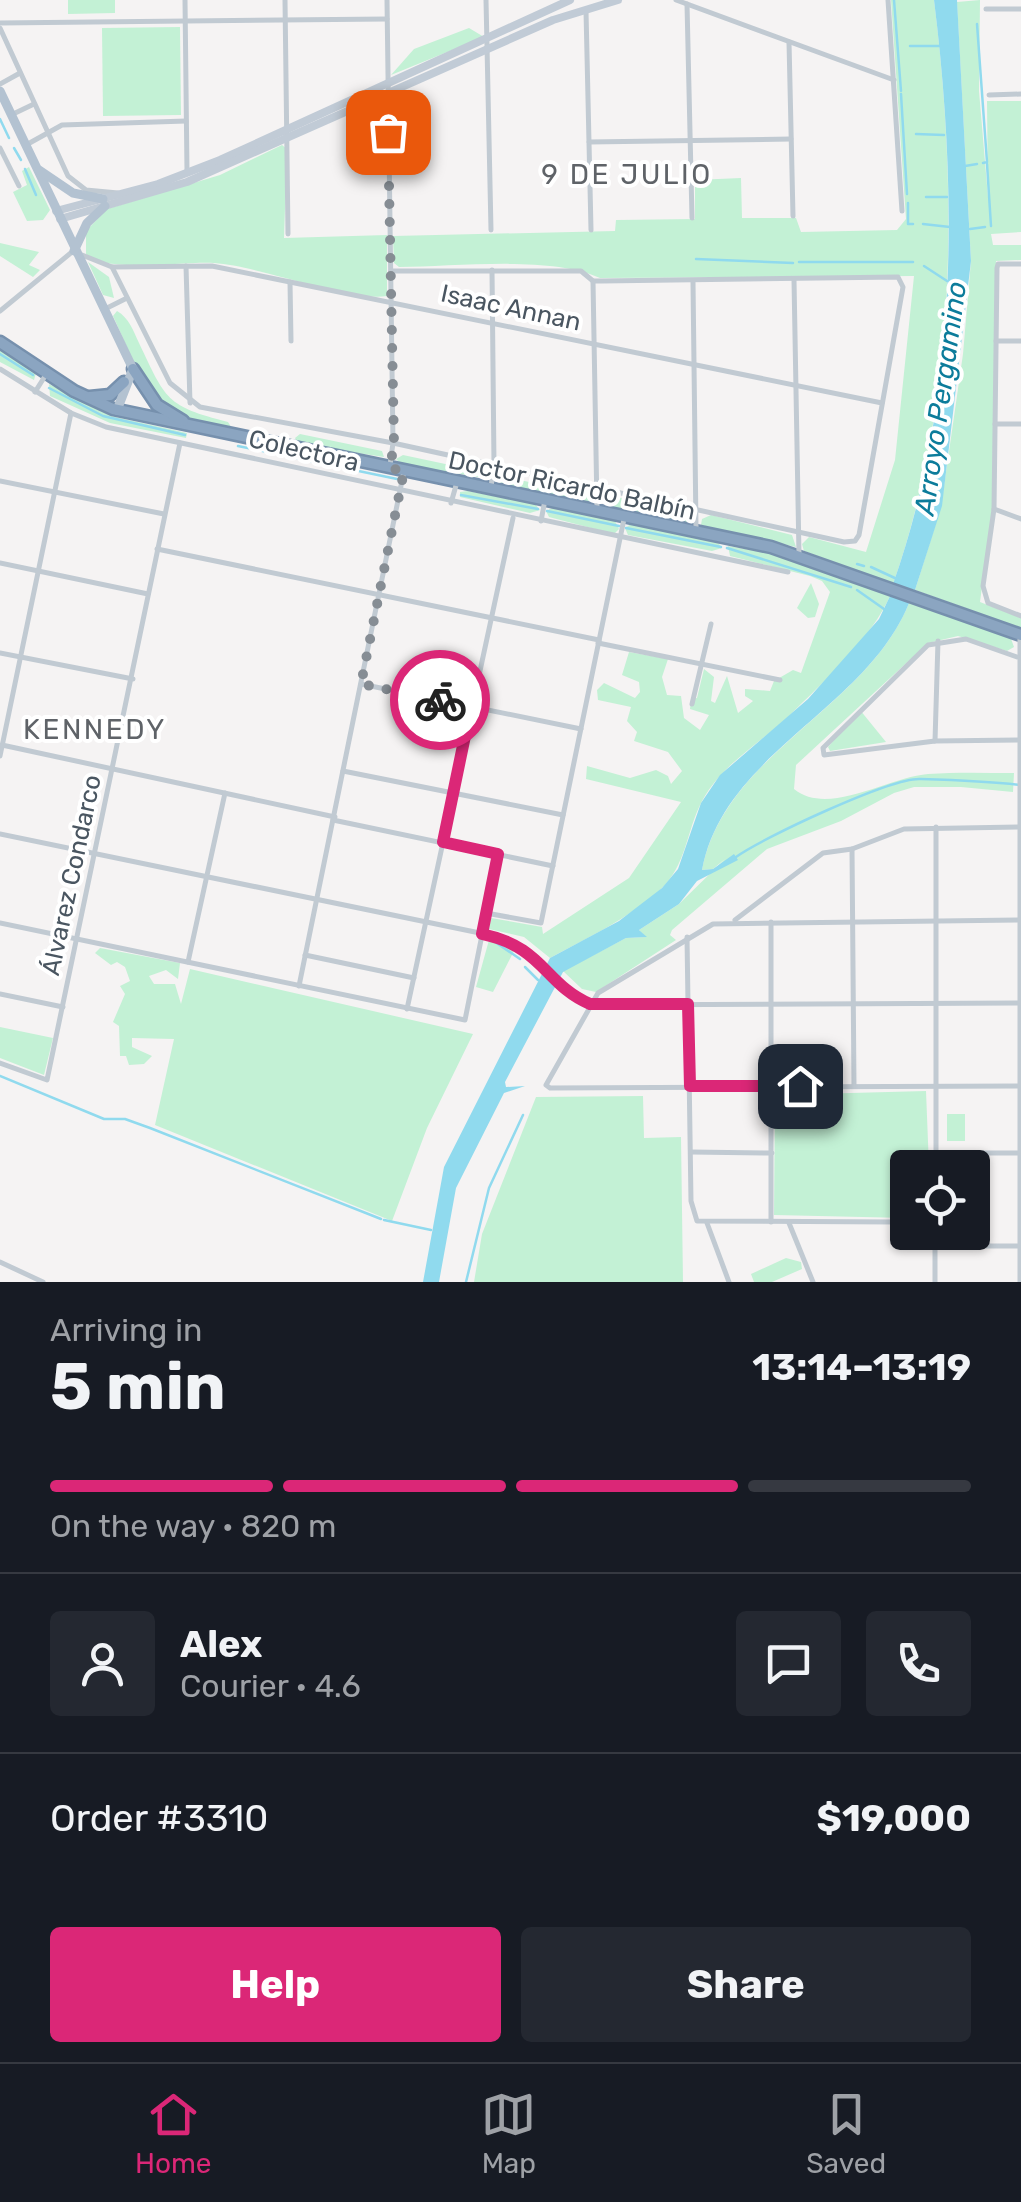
<!DOCTYPE html>
<html lang="en">
<head>
<meta charset="utf-8">
<style>
  body { margin:0; font-family:Rubik,sans-serif; background:#242831; color:#f1f3f6; height:100vh; display:flex; flex-direction:column; font-size:38px; white-space:nowrap }
  * { box-sizing:border-box; margin:0 }
  p { font-size:32px; color:#9ea1a6 }
  .icon { flex:none; width:55px; height:55px; fill:none; stroke:currentColor; stroke-width:2; stroke-linecap:round; stroke-linejoin:round }
  .map { position:relative; height:1282px; overflow:hidden }
  .panel { display:flex; flex-direction:column; background:#171b24; flex:1 }
  .panel>* { flex:none }
  .buttons { position:absolute; left:890px; top:1150px; display:grid; gap:20px }
  .buttons a { display:grid; place-items:center; width:100px; height:100px; border-radius:10px; background:#171b24; box-shadow:0 2px 8px #0004; font-size:50px }
  .pin { position:absolute; display:grid; place-items:center; width:85px; height:85px; color:#fff; margin:-42px; border-radius:20px; box-shadow:0 5px 15px #0006 }
  .courier { position:absolute; display:grid; place-items:center; width:100px; height:100px; margin:-50px; border:8px solid #db2777; border-radius:50%; background:#fff; color:#222; box-shadow:0 2px 12px #0007 }
  .summary em { font-style:normal; font-weight:700 }
  .summary div { display:flex; flex-direction:column-reverse }
  .summary { display:flex; align-items:center; justify-content:space-between; height:170px; padding:0 50px }
  h1 { font-size:65px; font-weight:700; line-height:75px }
  .bar { display:grid; grid-template-columns:repeat(4,1fr); gap:15px 10px; align-content:center; height:120px; padding:0 50px }
  .bar i { height:12px; border-radius:8px; background:#363941 }
  .bar .on { background:#db2777 }
  .bar p { grid-column:span 4 }
  .line { display:flex; align-items:center; gap:25px; padding:0 50px; border-top:2px solid #363941 }
  .line div { flex:1 }
  .round { display:grid; place-items:center; flex:none; width:105px; height:105px; border-radius:10px; background:#242831 }
  .button { display:flex; gap:20px; margin-top:auto; padding:20px 50px }
  .button a { flex:1; height:115px; border-radius:10px; background:#db2777; color:#fff; font-size:40px; font-weight:700; line-height:115px; text-align:center }
  .button a+a { background:#242831; color:#f1f3f6 }
  .tabs { display:flex; justify-content:space-around; align-items:center; height:140px; border-top:2px solid #363941; background:#171b24; font-size:28px; color:#9ea1a6 }
  .tabs a { display:grid; justify-items:center; gap:5px }
  .tabs .on { color:#db2777 }
  .map>svg:first-child { display:block }
  .green { fill:#c3f1d5 }
  .water { fill:#90daee }
  .lines { fill:none; stroke-linecap:round; stroke-linejoin:round }
  .stream { stroke:#90daee; stroke-width:2.5 }
  .highway-casing { stroke:#7690ad; stroke-width:15 }
  .street { stroke:#c1cad2; stroke-width:5 }
  .secondary { stroke:#c1cbd6; stroke-width:8 }
  .primary { stroke:#b3c2d1; stroke-width:9 }
  .highway { stroke:#8ba5c1; stroke-width:10 }
  .done { stroke:#868d94; stroke-width:10; stroke-dasharray:0 18 }
  .route { stroke:#db2777; stroke-width:12 }
  .labels { text-anchor:middle; stroke-width:8; stroke-linejoin:round; paint-order:stroke }
  .street-label { font-size:25px; fill:#4a5661; stroke:#fff }
  .neighbourhood-label { font-size:28px; letter-spacing:2.5px; fill:#5f6368; stroke:#fff }
  .water-label { font-size:28px; font-style:italic; fill:#0c7c9b; stroke:#fff }
</style>
</head>
<body>
<div class="map">
<svg width="1021" height="1282" viewBox="0 0 1021 1282">
  <rect width="100%" height="100%" fill="#f5f3f3"/>
  <!-- green -->
  <g class="green">
    <polygon points="68,0 115,0 115,13 68,14"/>
    <path d="M 891,0 L 934,0 C 958,191 957,403 893,584 L 804,551 L 802,544 L 809,537 L 866,552 L 895,460 L 914,276 L 600,278 C 553,255 454,267 399,267 L 394,263 L 393,236 L 615,231 L 616,220 L 695,219 L 695,180 L 741,178 L 742,218 L 796,218 L 801,232 L 897,230 L 906,219 Z"/>
    <polygon points="980,0 979,91 988,197 987,101 1021,101 1021,232 991,234 993,245 1021,245 1021,260 996,261 992,509 980,602 1021,618 1021,628 915,590 941,507 963,354 971,261 957,2"/>
    <polygon points="180,27 181,115 103,116 102,28"/>
    <polygon points="469,28 484,37 391,75 414,49"/>
    <path d="M 282,145 L 287,149 L 284,238 L 387,235 L 387,296 C 348,302 261,266 214,263 C 184,261 107,274 86,254 L 86,231 L 107,209 L 220,175 Z"/>
    <polygon points="29,167 50,210 43,220 27,221 13,192 27,185 22,171"/>
    <polygon points="0,243 39,252 29,265 40,270 33,277 0,256"/>
    <polygon points="88,262 109,277 114,298 103,295"/>
    <path d="M 117,311 C 129,318 133,330 139,343 C 166,400 166,406 228,422 L 233,430 C 149,414 146,388 113,316 Z"/>
    <polygon points="0,349 36,373 34,380 0,362"/>
    <polygon points="49,384 111,416 187,433 186,438 110,423 50,396"/>
    <polygon points="300,434 382,451 384,457 298,444 295,438"/>
    <polygon points="403,455 483,472 485,478 402,465 396,459"/>
    <polygon points="501,476 590,495 595,500 589,503 505,486 498,482"/>
    <polygon points="468,491 535,504 540,510 530,513 460,497 460,492"/>
    <polygon points="608,495 692,514 694,520 688,523 608,508 603,501"/>
    <polygon points="552,508 615,521 619,529 614,534 549,517 546,511"/>
    <polygon points="711,515 792,535 796,547 701,525 702,519"/>
    <polygon points="631,524 717,541 722,548 712,551 628,535 625,528"/>
    <path d="M 728,546 L 786,556 L 891,594 C 870,641 825,680 789,716 C 759,744 722,764 702,801 C 686,831 687,865 660,890 C 628,919 587,938 550,958 L 524,937 L 489,929 L 491,918 L 542,927 L 543,934 L 629,878 L 681,802 L 586,779 L 587,766 L 630,778 L 656,770 L 668,776 L 671,784 L 682,771 L 668,752 L 634,741 L 637,732 L 627,721 L 631,707 L 598,700 L 597,690 L 604,683 L 635,698 L 640,692 L 639,682 L 622,675 L 629,652 L 668,659 L 662,677 L 667,695 L 681,696 L 684,718 L 700,730 L 709,715 L 690,709 L 691,699 L 697,698 L 704,669 L 714,677 L 711,701 L 715,703 L 727,676 L 738,713 L 753,701 L 745,696 L 745,689 L 770,691 L 774,681 L 793,670 L 801,673 L 830,592 L 822,581 L 810,576 L 730,556 Z"/>
    <polygon points="811,583 819,604 815,617 808,618 797,608"/>
    <path d="M 911,598 L 1010,636 L 1014,647 L 1007,651 L 958,636 L 928,643 L 796,765 L 794,789 C 828,817 889,777 928,774 C 956,772 986,773 1014,773 L 1013,792 L 961,787 L 914,787 L 894,793 L 841,821 L 767,849 L 672,930 L 670,935 L 676,940 L 596,992 L 582,989 L 563,971 L 626,938 L 646,937 L 639,930 L 679,904 L 725,859 L 713,869 L 702,870 C 725,751 870,709 911,598 Z"/>
    <polygon points="860,710 886,742 830,751 828,747"/>
    <polygon points="489,940 516,947 493,992 476,987"/>
    <polygon points="100,948 180,963 178,979 166,970 149,976 154,984 175,984 181,1004 190,969 473,1034 427,1128 392,1221 155,1125 174,1039 132,1038 132,1047 152,1056 144,1064 129,1065 126,1056 120,1056 119,1026 113,1022 125,994 120,986 130,981 125,967 117,962 111,965 95,953"/>
    <polygon points="0,1027 53,1038 44,1075 0,1058"/>
    <polygon points="926,1091 929,1167 908,1168 907,1218 774,1215 775,1095"/>
    <polygon points="643,1096 644,1138 681,1137 683,1282 474,1282 482,1234 536,1097"/>
    <rect x="947" y="1114" width="18" height="27"/>
    <polygon points="786,1258 801,1262 802,1269 772,1282 754,1282 751,1274"/>
  </g>
  <!-- water -->
  <g class="water">
    <path d="M 934,0 L 957,0 L 971,261 L 942,506 L 915,590 L 893,584 C 958,401 958,193 934,0 Z"/>
    <path d="M 891,594 L 911,598 C 870,709 724,751 702,870 L 713,869 L 734,854 L 738,860 L 697,881 L 679,904 L 639,930 L 647,937 L 626,938 L 563,972 L 505,1082 L 506,1087 L 525,1086 L 504,1093 L 456,1188 L 439,1282 L 423,1282 L 444,1167 L 550,958 L 619,921 L 662,888 L 678,869 L 701,803 L 720,775 L 808,699 L 879,619 Z"/>
  </g>
  <g class="lines">
    <!-- stream -->
    <g class="stream">
      <polyline points="894,0 901,91"/>
      <polyline points="977,24 987,162 983,163"/>
      <polyline points="910,46 940,46"/>
      <polyline points="901,94 907,194"/>
      <polyline points="0,119 9,138"/>
      <polyline points="916,134 944,135"/>
      <polyline points="14,148 21,160"/>
      <polyline points="987,164 991,226"/>
      <polyline points="965,166 977,164"/>
      <polyline points="25,169 36,195"/>
      <polyline points="926,197 947,197"/>
      <polyline points="908,203 908,224 913,224"/>
      <polyline points="923,224 950,227"/>
      <polyline points="970,229 985,227"/>
      <polyline points="696,259 793,263"/>
      <polyline points="799,262 913,262"/>
      <polyline points="924,266 947,281"/>
      <polyline points="0,354 33,375"/>
      <polyline points="49,388 103,416 185,435"/>
      <polyline points="238,446 397,479"/>
      <polyline points="461,495 538,509"/>
      <polyline points="547,511 619,526"/>
      <polyline points="626,528 721,547"/>
      <polyline points="727,548 851,587"/>
      <polyline points="857,564 864,566"/>
      <polyline points="871,567 897,579"/>
      <polyline points="857,590 884,609"/>
      <path d="M 736,857 C 762,838 890,778 920,779 C 953,780 987,781 1020,785"/>
      <polyline points="495,942 520,959"/>
      <polyline points="525,967 538,980"/>
      <polyline points="0,1076 104,1119 125,1119 150,1128 381,1219"/>
      <polyline points="384,1220 431,1230"/>
      <polyline points="466,1282 489,1188 523,1115"/>
    </g>
    <defs>
      <g id="highway">
        <polyline points="0,342 74,391 113,409 771,547 1021,635"/>
        <polyline points="133,369 157,405 183,421"/>
        <polyline points="90,397 110,395 124,382"/>
      </g>
    </defs>
    <!-- highway casing -->
    <use href="#highway" class="highway-casing"/>
    <!-- street -->
    <g class="street">
      <polyline points="185,0 187,172"/>
      <polyline points="285,0 288,234"/>
      <polyline points="387,0 393,443 390,465"/>
      <polyline points="486,0 491,230"/>
      <polyline points="676,0 894,80"/>
      <polyline points="888,0 902,211"/>
      <polyline points="687,4 692,218"/>
      <polyline points="986,9 1021,9"/>
      <polyline points="586,11 591,230"/>
      <polyline points="0,23 387,19"/>
      <polyline points="0,28 68,176 86,190 118,193"/>
      <polyline points="789,42 793,216"/>
      <polyline points="0,84 20,73"/>
      <polyline points="989,95 1021,94"/>
      <polyline points="11,115 34,104"/>
      <polyline points="589,142 791,139"/>
      <polyline points="26,145 62,125 186,121"/>
      <polyline points="0,148 19,186"/>
      <polyline points="82,255 112,267 212,266 882,403"/>
      <polyline points="1021,264 998,264 997,268 994,509 983,586 988,603 1021,616"/>
      <polyline points="186,266 190,403"/>
      <polyline points="112,267 170,383 200,407 393,443 844,542 855,541 859,535 903,287 898,277 602,281 593,281 581,271 391,271"/>
      <polyline points="794,280 799,555"/>
      <polyline points="593,281 597,508"/>
      <polyline points="290,282 291,341"/>
      <polyline points="693,282 696,528"/>
      <polyline points="103,310 127,298"/>
      <polyline points="0,311 72,252"/>
      <polyline points="996,341 1021,341"/>
      <polyline points="0,369 71,413 106,427 788,572"/>
      <polyline points="35,392 47,373"/>
      <polyline points="995,424 1021,424"/>
      <polyline points="0,481 164,514"/>
      <polyline points="491,487 494,465 492,270"/>
      <polyline points="451,503 457,482"/>
      <polyline points="994,509 1021,519"/>
      <polyline points="541,521 545,500"/>
      <polyline points="157,549 599,640"/>
      <polyline points="0,563 148,594"/>
      <polyline points="1020,638 1020,1282"/>
      <polyline points="598,643 780,680"/>
      <polyline points="0,653 133,679"/>
      <polyline points="1017,657 966,639 928,645 823,748 824,755 935,741 1018,740"/>
      <polyline points="361,684 581,729"/>
      <polyline points="692,704 711,624"/>
      <polyline points="935,741 938,641"/>
      <polyline points="2,745 335,817"/>
      <polyline points="0,756 71,413"/>
      <polyline points="343,771 563,815"/>
      <polyline points="333,820 553,866"/>
      <path d="M 0,834 L 504,938 C 541,953 559,993 596,1005 L 1021,1003"/>
      <polyline points="852,849 854,1086"/>
      <polyline points="486,913 541,923 624,519"/>
      <polyline points="735,920 823,853 852,849 904,829 1021,827"/>
      <polyline points="1021,920 713,924 598,993 546,1085 550,1088 1021,1086"/>
      <polyline points="771,922 771,1222"/>
      <polyline points="0,923 465,1020 498,855"/>
      <polyline points="687,937 691,1201 697,1221 894,1222 908,1230"/>
      <polyline points="305,955 414,978"/>
      <polyline points="188,962 225,793"/>
      <polyline points="299,986 404,471"/>
      <polyline points="0,994 63,1007"/>
      <polyline points="407,1009 513,518"/>
      <polyline points="0,1063 47,1080 180,443"/>
      <polyline points="691,1152 772,1153"/>
      <polyline points="936,1153 1021,1153"/>
      <polyline points="977,1153 977,1245"/>
      <polyline points="936,1168 936,827"/>
      <polyline points="707,1223 729,1282"/>
      <polyline points="789,1223 813,1282"/>
      <polyline points="912,1232 935,1246 1021,1246"/>
      <polyline points="0,1262 43,1282"/>
      <polyline points="935,1282 935,1232"/>
    </g>
    <!-- secondary -->
    <g class="secondary">
      <polyline points="56,211 158,184 220,160 570,0"/>
      <polyline points="60,219 187,182 553,20 618,0"/>
    </g>
    <!-- primary -->
    <g class="primary">
      <polyline points="0,91 133,369 117,410"/>
      <polyline points="39,170 73,193 103,199"/>
      <polyline points="74,251 87,223 105,206"/>
    </g>
    <!-- highway -->
    <use href="#highway" class="highway"/>
  </g>
  <g class="lines">
    <!-- done -->
    <polyline class="done" points="388,132 394,443 390,468 404,471 361,684 440,700"/>
    <!-- route -->
    <path class="route" d="M 440,700 L 471,707 L 443,842 L 498,854 L 482,934 C 544,947 544,984 590,1004 L 688,1004 L 690,1086 L 800,1086"/>
  </g>
  <g class="labels">
    <!-- street labels -->
    <g class="street-label">
      <text transform="translate(511 307) rotate(12)" y="9">Isaac Annan</text>
      <text transform="translate(304 450) rotate(13)" y="9">Colectora</text>
      <text transform="translate(572 485) rotate(12)" y="9">Doctor Ricardo Balbín</text>
      <text transform="translate(71 875) rotate(-78)" y="9">Álvarez Condarco</text>
    </g>
    <!-- neighbourhood labels -->
    <g class="neighbourhood-label">
      <text x="627" y="184">9 DE JULIO</text>
      <text x="95" y="739">KENNEDY</text>
    </g>
    <!-- water labels -->
    <g class="water-label">
      <text transform="translate(940 398) rotate(-82)" y="10">Arroyo Pergamino</text>
    </g>
  </g>
</svg>
<div class="buttons">
<a><svg class="icon" aria-label="locate" viewBox="0 0 24 24"><circle cx="12" cy="12" r="6"/><path d="M12 2v4M12 18v4M2 12h4M18 12h4"/></svg></a>
</div>
<div class="pin" style="left:388px;top:132px;background:#ea580c"><svg class="icon" aria-label="bag" viewBox="0 0 24 24"><path d="M5 8h14l-1 12H6zM9 8a3 3 0 0 1 6 0"/></svg></div>
<div class="pin" style="left:800px;top:1086px;background:#1f2937"><svg class="icon" aria-label="home" viewBox="0 0 24 24"><path d="M3 11l9-7 9 7M6 9v11h12V9"/></svg></div>
<div class="courier" style="left:440px;top:700px"><svg class="icon" aria-label="bike" viewBox="0 0 24 24"><circle cx="6" cy="16" r="4"/><circle cx="18" cy="16" r="4"/><path d="M6 16l4-8h5l3 8M10 8l3 8H6M13 5h3"/></svg></div>
</div>
<section class="panel">
<div class="summary"><div><h1>5 min</h1><p>Arriving in</p></div><em>13:14–13:19</em></div>
<div class="bar"><i class="on"></i><i class="on"></i><i class="on"></i><i></i><p>On the way · 820 m</p></div>
<div class="line" style="height:180px"><a class="round"><svg class="icon" aria-label="person" viewBox="0 0 24 24"><circle cx="12" cy="8" r="4"/><path d="M4 21q1-7 8-7t8 7"/></svg></a><div><b>Alex</b><p>Courier · 4.6</p></div><a class="round"><svg class="icon" aria-label="chat" viewBox="0 0 24 24"><path d="M4 5h16v11H9l-5 4z"/></svg></a><a class="round"><svg class="icon" aria-label="phone" viewBox="0 0 24 24"><path d="M5 4h4l2 5-3 2q2 4 5 5l2-3 5 2v4C11 20 4 13 5 4z"/></svg></a></div>
<div class="line" style="height:130px"><div>Order #3310</div><b>$19,000</b></div>
<div class="button"><a>Help</a><a>Share</a></div>
</section>
<nav class="tabs">
<a class="on"><svg class="icon" aria-label="home" viewBox="0 0 24 24"><path d="M3 11l9-7 9 7M6 9v11h12V9"/></svg>Home</a>
<a><svg class="icon" aria-label="map" viewBox="0 0 24 24"><path d="M3 6l6-2 6 2 6-2v14l-6 2-6-2-6 2zM9 4v14M15 6v14"/></svg>Map</a>
<a><svg class="icon" aria-label="saved" viewBox="0 0 24 24"><path d="M7 4h10v16l-5-4-5 4z"/></svg>Saved</a>
</nav>
</body>
</html>
